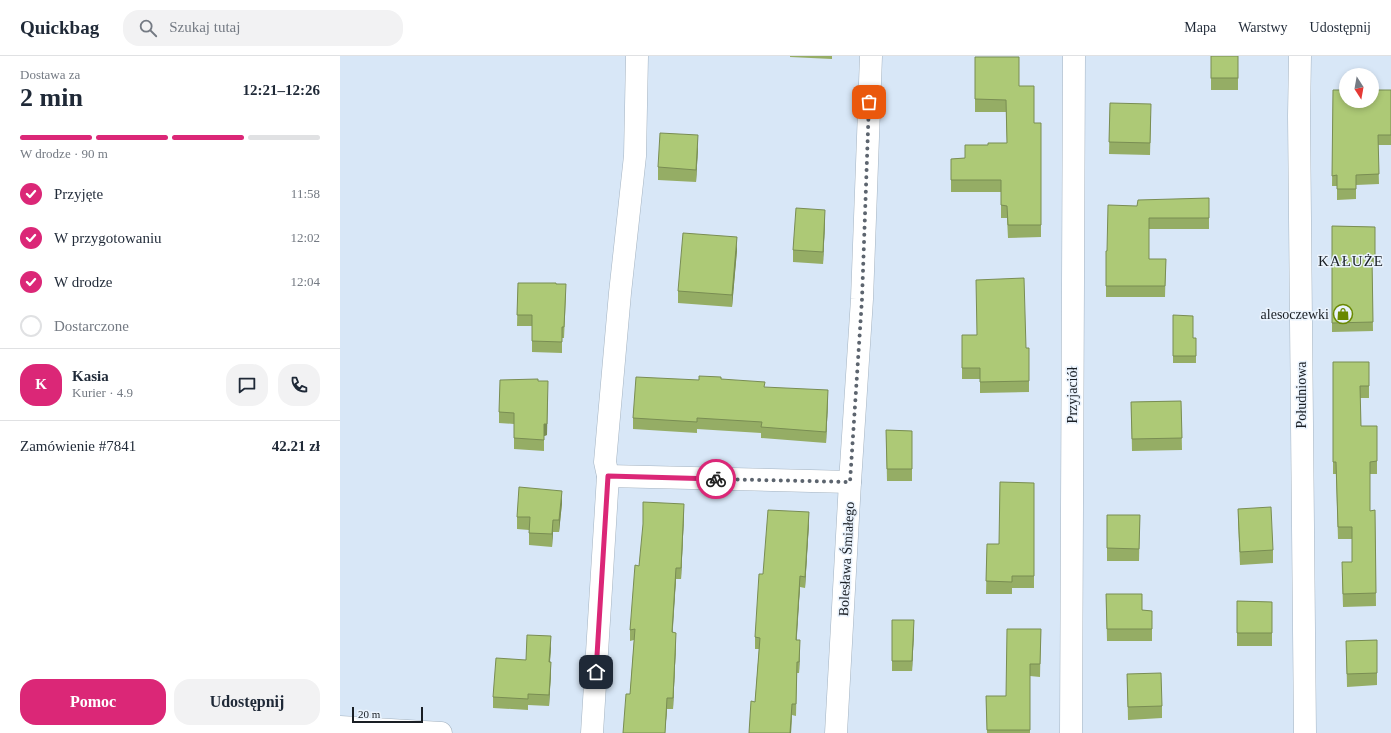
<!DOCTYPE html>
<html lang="pl">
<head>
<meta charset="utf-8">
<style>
  body { margin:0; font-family:"Times New Roman",serif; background:#f2f2f3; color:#1f2937; height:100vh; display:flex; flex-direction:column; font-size:15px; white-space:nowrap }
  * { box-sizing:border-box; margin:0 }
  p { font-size:13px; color:#747a83 }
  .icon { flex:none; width:22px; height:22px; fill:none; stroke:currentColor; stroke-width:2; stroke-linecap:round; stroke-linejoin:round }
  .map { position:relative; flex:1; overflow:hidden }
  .drawer { display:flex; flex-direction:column; background:#fff; width:340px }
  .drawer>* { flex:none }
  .needle { width:26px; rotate:169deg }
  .controls { position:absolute; left:999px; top:12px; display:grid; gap:8px }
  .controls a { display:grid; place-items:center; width:40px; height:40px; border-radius:50%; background:#fff; box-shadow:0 2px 6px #0003; font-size:20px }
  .scale { position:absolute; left:12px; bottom:10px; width:71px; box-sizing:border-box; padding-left:4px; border:2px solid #191e24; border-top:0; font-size:11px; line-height:14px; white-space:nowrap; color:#191e24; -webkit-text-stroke:3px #eaf3fd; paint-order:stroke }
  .pin { position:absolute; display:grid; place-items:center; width:34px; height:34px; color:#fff; margin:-17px; border-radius:8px; box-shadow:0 2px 6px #0006 }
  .courier { position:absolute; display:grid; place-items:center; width:40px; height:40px; margin:-20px; border:3px solid #db2777; border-radius:50%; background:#fff; color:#222; box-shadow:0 1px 5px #0007 }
  .head em { font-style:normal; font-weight:800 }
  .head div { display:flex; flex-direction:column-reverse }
  .head { display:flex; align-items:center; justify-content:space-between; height:68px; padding:0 20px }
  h1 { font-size:26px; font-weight:800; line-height:30px }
  .bar { display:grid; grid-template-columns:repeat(4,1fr); gap:6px 4px; align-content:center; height:48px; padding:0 20px }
  .bar i { height:5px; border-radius:3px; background:#e0e1e3 }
  .bar .selected { background:#db2777 }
  .bar p { grid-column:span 4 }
  .line { display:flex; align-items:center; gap:10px; padding:0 20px; border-top:1px solid #e0e1e3 }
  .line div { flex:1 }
  .round { display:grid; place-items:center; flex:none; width:42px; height:42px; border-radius:16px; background:#f2f2f3 }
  ol { padding:0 20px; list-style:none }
  li { display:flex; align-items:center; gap:12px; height:44px }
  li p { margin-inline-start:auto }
  li .icon { padding:4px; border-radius:50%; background:#db2777; color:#fff; stroke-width:4 }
  li:last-child { color:#747a83 }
  li i { width:22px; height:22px; border:2px solid #e0e1e3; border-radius:50% }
  .cta { display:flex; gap:8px; margin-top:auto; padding:8px 20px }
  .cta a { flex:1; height:46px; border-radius:16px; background:#db2777; color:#fff; font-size:16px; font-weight:800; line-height:46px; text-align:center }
  .cta a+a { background:#f2f2f3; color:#1f2937 }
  header { display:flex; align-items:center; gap:24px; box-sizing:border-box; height:56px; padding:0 20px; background:#fff; border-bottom:1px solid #e0e1e3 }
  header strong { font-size:19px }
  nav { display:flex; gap:22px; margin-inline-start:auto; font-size:14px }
  .search { width:280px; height:36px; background:#f2f2f3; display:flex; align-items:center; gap:10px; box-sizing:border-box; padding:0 14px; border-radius:16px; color:#747a83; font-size:15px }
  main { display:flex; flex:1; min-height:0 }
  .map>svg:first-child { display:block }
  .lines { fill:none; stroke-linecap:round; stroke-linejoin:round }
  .minor-casing { stroke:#a4b3c1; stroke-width:23 }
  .minor { stroke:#fff; stroke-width:22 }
  .wall { fill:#95ad65 }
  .shaded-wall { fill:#798d53 }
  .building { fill:#adc976; stroke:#798d53 }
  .done { stroke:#5c646e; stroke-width:4; stroke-dasharray:0 7.2 }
  .route { stroke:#db2777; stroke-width:5 }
  .labels { text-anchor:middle; stroke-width:3; stroke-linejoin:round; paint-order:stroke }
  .poi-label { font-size:14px; fill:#191e24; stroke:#eaf3fd; text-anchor:end }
  .street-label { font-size:14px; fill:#191e24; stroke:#eaf3fd }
  .neighbourhood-label { font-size:15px; letter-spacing:1px; fill:#191e24; stroke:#eaf3fd }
</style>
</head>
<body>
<header>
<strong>Quickbag</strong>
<div class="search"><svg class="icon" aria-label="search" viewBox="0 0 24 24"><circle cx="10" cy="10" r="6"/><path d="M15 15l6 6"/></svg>Szukaj tutaj</div>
<nav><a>Mapa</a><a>Warstwy</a><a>Udostępnij</a></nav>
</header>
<main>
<section class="drawer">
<div class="head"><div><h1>2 min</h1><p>Dostawa za</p></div><em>12:21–12:26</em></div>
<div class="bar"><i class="selected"></i><i class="selected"></i><i class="selected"></i><i></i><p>W drodze · 90 m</p></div>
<ol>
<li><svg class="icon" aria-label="check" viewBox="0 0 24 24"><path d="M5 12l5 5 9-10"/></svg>Przyjęte<p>11:58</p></li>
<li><svg class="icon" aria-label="check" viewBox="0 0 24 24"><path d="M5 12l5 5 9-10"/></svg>W przygotowaniu<p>12:02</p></li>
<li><svg class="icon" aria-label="check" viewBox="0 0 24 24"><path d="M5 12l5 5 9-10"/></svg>W drodze<p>12:04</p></li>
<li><i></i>Dostarczone</li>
</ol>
<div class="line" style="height:72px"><b class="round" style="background:#db2777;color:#fff">K</b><div><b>Kasia</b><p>Kurier · 4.9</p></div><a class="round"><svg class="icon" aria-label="chat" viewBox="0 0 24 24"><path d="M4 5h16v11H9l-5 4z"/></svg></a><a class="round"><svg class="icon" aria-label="phone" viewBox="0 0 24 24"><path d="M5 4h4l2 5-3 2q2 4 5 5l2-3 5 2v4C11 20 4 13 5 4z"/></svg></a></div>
<div class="line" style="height:52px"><div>Zamówienie #7841</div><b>42.21 zł</b></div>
<div class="cta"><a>Pomoc</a><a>Udostępnij</a></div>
</section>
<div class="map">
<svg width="1051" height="677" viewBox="0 0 1051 677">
  <rect width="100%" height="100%" fill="#d8e7f7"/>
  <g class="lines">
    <defs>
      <g id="minor">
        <polyline points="960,0 959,60 965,677"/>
        <polyline points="268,420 510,426 496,677"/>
        <polyline points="510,426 522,243 531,0"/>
        <polyline points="0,671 101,677"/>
        <polyline points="252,677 268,420 265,406 280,237 295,100 297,0"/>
        <polyline points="731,677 734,0"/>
      </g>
    </defs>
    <!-- minor casing -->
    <use href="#minor" class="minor-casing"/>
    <!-- minor -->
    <use href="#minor" class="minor"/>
  </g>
  <!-- wall -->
  <g class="wall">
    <polygon points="450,0 492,0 492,3 450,1"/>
    <rect x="871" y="0" width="27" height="34"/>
    <polygon points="635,1 679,30 694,67 701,67 701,181 668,182 667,162 661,162 661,136 611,136 611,103 625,102 667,87 666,56 635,56"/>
    <polygon points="993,34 1051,34 1051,89 1038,89 1039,128 1016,129 1016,143 997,144 997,130 992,130"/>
    <polygon points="770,47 811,60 810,99 769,98"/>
    <polygon points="358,92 356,126 318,124 318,111"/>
    <polygon points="869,142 869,173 809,173 809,203 826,203 825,241 766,241 766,195 767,195 797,150"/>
    <polygon points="485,166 483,208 453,206 453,194"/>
    <polygon points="992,170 1035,171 1035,211 1032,211 1033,275 992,276"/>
    <polygon points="397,194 392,251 338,247 338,235"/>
    <polygon points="178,227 216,228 226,239 224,282 222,282 222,297 192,296 192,270 177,270"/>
    <polygon points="833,259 853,282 856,282 856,307 833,307"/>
    <polygon points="622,279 686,292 689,292 689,336 640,337 640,323 622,323"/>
    <polygon points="993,306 1029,306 1029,342 1020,342 1021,370 1037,370 1037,418 1030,418 1030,455 1035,454 1036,550 1003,551 1002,518 1012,506 1012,483 998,483 996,418 993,418"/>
    <polygon points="381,323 488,345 486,387 421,382 421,377 357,373 357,377 293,373 293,362 359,324"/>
    <polygon points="198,325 207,379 204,380 204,395 174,393 174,368 159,367 159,356"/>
    <polygon points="841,345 842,394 792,395 791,346"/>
    <polygon points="546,374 572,375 572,425 547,425"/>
    <polygon points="694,427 694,532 672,532 672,538 646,538 647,488 659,488"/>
    <polygon points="222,447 219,476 213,476 212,491 189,489 189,474 177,473 177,461"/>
    <polygon points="898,453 933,494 933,507 900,509 898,466"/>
    <polygon points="344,459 341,523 336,523 332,576 336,588 333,653 327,653 325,677 283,677 290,638 294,584 290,585 290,574 299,510"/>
    <polygon points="767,459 800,459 799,505 767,505"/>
    <polygon points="469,467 465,532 460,531 456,584 460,595 459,617 457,617 456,660 452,659 451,677 409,677 415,646 419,593 415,593 415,581"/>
    <polygon points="766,538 802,554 812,555 812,585 767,585"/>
    <polygon points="897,545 932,546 932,590 897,590"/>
    <polygon points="552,564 574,575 572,615 552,615"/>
    <polygon points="701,573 700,621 690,620 690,677 647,677 646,640 666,640"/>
    <polygon points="1037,584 1037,629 1007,631 1006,585"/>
    <polygon points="211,591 210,606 211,617 209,650 188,649 188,654 153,652 153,641 186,604"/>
    <polygon points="787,618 822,650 822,662 788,664"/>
  </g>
  <!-- shaded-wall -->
  <g class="shaded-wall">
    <polygon points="358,79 358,92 356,126 356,114"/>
    <polygon points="485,154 485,166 483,208 483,196"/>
    <polygon points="397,181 397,194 392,251 392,239"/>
    <polygon points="488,334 488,345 486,387 486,376"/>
    <polygon points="208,336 207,379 204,380 204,395 204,368"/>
    <polygon points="222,435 222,447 219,476 219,464"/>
    <polygon points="344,448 344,459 341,523 341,512"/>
    <polygon points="469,456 469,467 465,532 465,521"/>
    <polygon points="213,464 213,476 212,491 212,478"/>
    <polygon points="336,512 336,523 332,587 332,576"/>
    <polygon points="460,520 460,531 456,595 456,584"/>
    <polygon points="574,564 574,575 572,615 572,605"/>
    <polygon points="336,577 336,588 333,653 333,642"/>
    <polygon points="211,580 211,591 209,617 209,606"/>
    <polygon points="460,584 460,595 459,617 459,606"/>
    <polygon points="211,606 211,617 209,650 209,639"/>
    <polygon points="327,642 327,653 325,677"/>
    <polygon points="452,648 451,677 450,677"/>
  </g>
  <!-- building -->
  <g class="building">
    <rect x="871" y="0" width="27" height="22"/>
    <polygon points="635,1 679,1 679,30 694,30 694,67 701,67 701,169 668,169 667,150 661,149 661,124 611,124 611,103 625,102 625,89 648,89 648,87 667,87 666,44 635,43"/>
    <polygon points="993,34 1006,34 1006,45 1032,45 1032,34 1051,34 1051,79 1038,79 1039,118 1016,119 1016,133 997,133 997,119 992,120"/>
    <polygon points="770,47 811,48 810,87 769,86"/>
    <polygon points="320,77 358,79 356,114 318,111"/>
    <polygon points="869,142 869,162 809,162 809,203 826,203 825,230 766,230 766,195 767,195 768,149 797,150 798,144"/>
    <polygon points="456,152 485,154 483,196 453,194"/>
    <polygon points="992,170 1035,171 1035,202 1032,202 1033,266 992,267"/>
    <polygon points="343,177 397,181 392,239 338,235"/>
    <polygon points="684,222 686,292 689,292 689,325 640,326 640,312 622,312 622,279 637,279 636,224"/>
    <polygon points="178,227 216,227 216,228 226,228 224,271 222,271 222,286 192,285 192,259 177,259"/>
    <polygon points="833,259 853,260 853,282 856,282 856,300 833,300"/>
    <polygon points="993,306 1029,306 1029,330 1020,330 1021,370 1037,370 1037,405 1030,406 1030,455 1035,454 1036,537 1003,538 1002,506 1012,506 1012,471 998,471 996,406 993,406"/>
    <polygon points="359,320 381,321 381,323 425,326 424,331 488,334 486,376 421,371 422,366 357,362 357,366 293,362 296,321 359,324"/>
    <polygon points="198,323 198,325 208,325 207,368 204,368 204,384 174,382 174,357 159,356 160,324"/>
    <polygon points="841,345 842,382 792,383 791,346"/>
    <polygon points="546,374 572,375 572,413 547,413"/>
    <polygon points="660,426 694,427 694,520 672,520 672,526 646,525 647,488 659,488"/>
    <polygon points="179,431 222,435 219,464 213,464 212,478 189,477 190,461 177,461"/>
    <polygon points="303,446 344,448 341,512 336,512 332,576 336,577 333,642 327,642 325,677 283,677 286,638 290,638 295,573 290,574 295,509 299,510 303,468"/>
    <polygon points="931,451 933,494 900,496 898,453"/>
    <polygon points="428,454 469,456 465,521 460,520 456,584 460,584 459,606 457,606 456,648 452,648 450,677 409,677 411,645 415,646 420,582 415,581 419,518 423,518"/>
    <polygon points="767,459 800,459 799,493 767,492"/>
    <polygon points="766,538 802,538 802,554 812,555 812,573 767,573"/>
    <polygon points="897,545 932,546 932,577 897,577"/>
    <polygon points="552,564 574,564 572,605 552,605"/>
    <polygon points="667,573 701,573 700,608 690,608 690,674 647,674 646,640 666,640"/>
    <polygon points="187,579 211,580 209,606 211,606 209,639 188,638 188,643 153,641 156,602 186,604"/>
    <polygon points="1037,584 1037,617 1007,618 1006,585"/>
    <polygon points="821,617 822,650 788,651 787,618"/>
  </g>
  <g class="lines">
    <!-- done -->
    <polyline class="done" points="376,423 510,426 522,243 529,46"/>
    <!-- route -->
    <polyline class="route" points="256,616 268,420 376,423"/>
  </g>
  <!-- icons -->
  <defs>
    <symbol id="shop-ring" viewBox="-11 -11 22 22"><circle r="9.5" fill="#eaf3fd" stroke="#698801" stroke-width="1.5"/><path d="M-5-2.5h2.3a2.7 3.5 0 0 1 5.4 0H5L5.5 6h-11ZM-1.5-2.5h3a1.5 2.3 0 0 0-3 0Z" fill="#698801"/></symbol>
  </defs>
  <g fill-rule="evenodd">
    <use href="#shop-ring" x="992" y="247" width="22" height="22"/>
  </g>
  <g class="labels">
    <!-- poi labels -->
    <g class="poi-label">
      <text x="989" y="263">alesoczewki</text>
    </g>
    <!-- street labels -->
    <g class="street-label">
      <text transform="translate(732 339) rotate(-90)" y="5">Przyjaciół</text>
      <text transform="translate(961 339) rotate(-90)" y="5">Południowa</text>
      <text transform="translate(506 503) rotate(-87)" y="5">Bolesława Śmiałego</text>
    </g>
    <!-- neighbourhood labels -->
    <g class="neighbourhood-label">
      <text x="1011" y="210">KAŁUŻE</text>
    </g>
  </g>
</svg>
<div class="controls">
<a><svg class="needle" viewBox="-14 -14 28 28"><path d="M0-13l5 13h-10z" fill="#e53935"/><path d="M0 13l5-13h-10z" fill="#747a83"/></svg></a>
</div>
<div class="scale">20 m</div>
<div class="pin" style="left:529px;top:46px;background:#ea580c"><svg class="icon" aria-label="bag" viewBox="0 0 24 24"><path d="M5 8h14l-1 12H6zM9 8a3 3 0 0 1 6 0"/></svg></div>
<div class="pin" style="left:256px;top:616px;background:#1f2937"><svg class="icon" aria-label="home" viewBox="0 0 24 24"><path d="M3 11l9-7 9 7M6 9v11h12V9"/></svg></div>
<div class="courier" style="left:376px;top:423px"><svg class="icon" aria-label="bike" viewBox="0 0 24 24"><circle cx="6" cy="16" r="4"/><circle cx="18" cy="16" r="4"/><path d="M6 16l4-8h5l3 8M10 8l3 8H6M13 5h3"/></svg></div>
</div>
</main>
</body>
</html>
